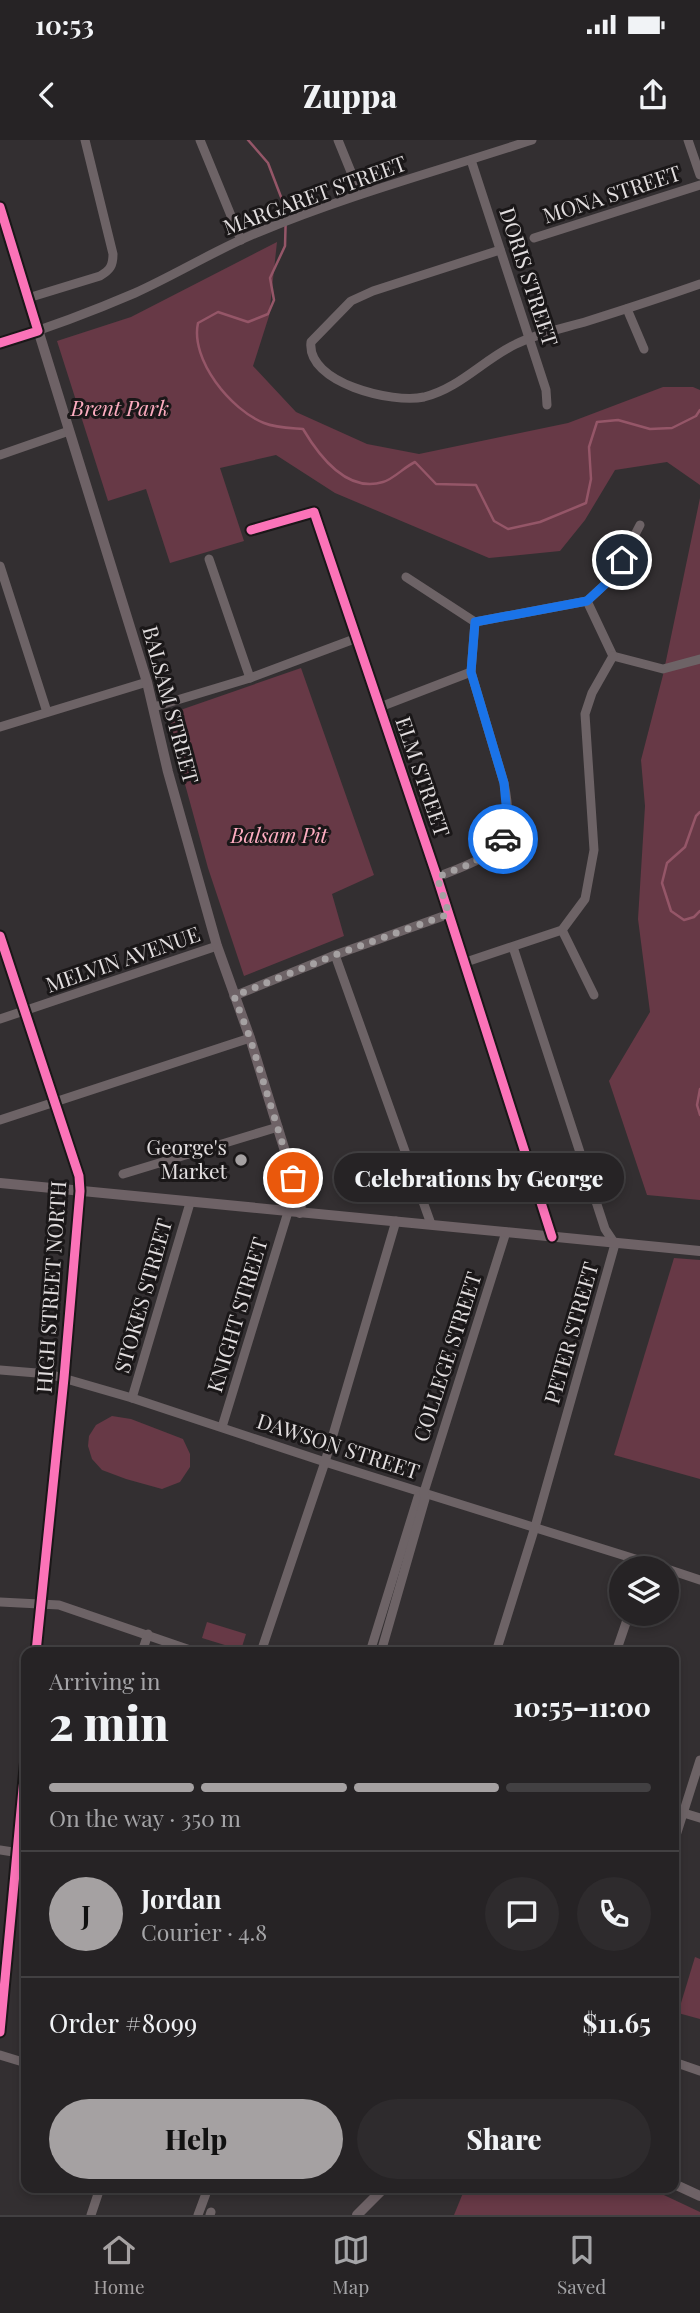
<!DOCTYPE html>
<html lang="en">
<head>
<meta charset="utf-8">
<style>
  body { margin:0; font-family:"Playfair Display",serif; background:#2e2b2d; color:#f1f3f6; height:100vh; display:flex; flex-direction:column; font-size:26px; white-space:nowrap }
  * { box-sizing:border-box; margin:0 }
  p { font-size:23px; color:#a4a4a7 }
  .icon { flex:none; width:38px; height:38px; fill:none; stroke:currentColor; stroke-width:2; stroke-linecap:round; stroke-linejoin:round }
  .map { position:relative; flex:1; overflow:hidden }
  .drawer { position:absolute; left:21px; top:1507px; width:658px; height:546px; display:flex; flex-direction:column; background:#262325; border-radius:14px; box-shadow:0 4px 10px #0003,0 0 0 2px #424042 }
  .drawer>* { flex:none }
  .controls { position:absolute; left:609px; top:1416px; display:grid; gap:14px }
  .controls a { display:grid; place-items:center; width:70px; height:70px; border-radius:50%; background:#262325; box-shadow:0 4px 10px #0003,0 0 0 2px #424042; font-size:35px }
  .pin { position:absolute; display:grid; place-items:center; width:60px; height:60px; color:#fff; margin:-30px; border:4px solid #fff; border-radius:50%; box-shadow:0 2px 7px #0007 }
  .courier { position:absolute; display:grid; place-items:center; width:70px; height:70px; margin:-35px; border:5px solid #1a73e8; border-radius:50%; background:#fff; color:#222; box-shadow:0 2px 9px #0007 }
  .bubble { position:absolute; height:49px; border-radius:24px; background:#262325; box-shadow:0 4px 10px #0003,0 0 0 2px #424042; font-size:23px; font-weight:800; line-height:49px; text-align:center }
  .head em { font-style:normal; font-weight:800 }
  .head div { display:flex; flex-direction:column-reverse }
  .head { display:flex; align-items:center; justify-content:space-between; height:119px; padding:0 28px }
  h1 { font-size:46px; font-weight:800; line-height:52px }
  .bar { display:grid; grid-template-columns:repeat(4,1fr); gap:10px 7px; align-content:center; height:84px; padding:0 28px }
  .bar i { height:9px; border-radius:5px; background:#424042 }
  .bar .on { background:#a5a1a2 }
  .bar p { grid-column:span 4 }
  .line { display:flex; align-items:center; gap:18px; padding:0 28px; border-top:2px solid #424042 }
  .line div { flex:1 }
  .round { display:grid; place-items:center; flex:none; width:74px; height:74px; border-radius:37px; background:#2e2b2d }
  .cta { display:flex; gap:14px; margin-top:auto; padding:14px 28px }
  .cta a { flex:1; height:80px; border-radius:42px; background:#a5a1a2; color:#111; font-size:28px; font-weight:800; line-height:80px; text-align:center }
  .cta a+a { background:#2e2b2d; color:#f1f3f6 }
  .status { display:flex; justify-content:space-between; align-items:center; height:49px; padding:0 35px; background:#262325; direction:ltr }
  .status svg { height:19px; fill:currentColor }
  header { display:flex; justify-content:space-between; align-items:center; height:91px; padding:0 28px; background:#262325; font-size:32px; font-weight:800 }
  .tab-bar { display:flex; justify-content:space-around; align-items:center; height:98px; border-top:2px solid #424042; background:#262325; font-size:19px; color:#a4a4a7 }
  .tab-bar a { display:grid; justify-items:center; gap:4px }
  .tab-bar .on { color:#a5a1a2 }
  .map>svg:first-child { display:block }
  .green { fill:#673946 }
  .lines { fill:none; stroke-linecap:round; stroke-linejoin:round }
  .stream { stroke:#955668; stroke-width:2.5 }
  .minor { stroke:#6d6366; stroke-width:9 }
  .major { stroke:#6e6266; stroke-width:10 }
  .cycleway-casing { stroke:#1a1718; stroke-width:13 }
  .cycleway { stroke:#fb73b8; stroke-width:9 }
  .done { stroke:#a5a1a2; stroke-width:7; stroke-dasharray:0 12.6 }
  .route { stroke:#1a73e8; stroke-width:9 }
  .poi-dot { fill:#a5a1a2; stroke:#1a1718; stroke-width:2.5 }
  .labels { text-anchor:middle; stroke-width:6; stroke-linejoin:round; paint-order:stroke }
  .street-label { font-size:21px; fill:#e2dedf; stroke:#1a1718 }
  .park-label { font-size:21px; font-style:italic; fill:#fdacc0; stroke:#1a1718 }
  .poi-label { font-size:21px; fill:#e2dedf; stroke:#1a1718; text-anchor:end }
</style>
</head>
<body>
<div class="status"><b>10:53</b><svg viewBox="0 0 49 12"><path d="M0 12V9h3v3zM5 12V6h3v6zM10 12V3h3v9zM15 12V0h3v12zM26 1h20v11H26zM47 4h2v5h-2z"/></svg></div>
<header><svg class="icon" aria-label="back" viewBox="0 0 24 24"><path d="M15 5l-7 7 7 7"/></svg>Zuppa<svg class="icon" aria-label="share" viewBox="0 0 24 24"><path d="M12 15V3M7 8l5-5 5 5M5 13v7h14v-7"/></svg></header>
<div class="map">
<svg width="700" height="2075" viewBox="0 0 700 2075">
  <rect width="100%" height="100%" fill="#332f31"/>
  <!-- green -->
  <g class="green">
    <polygon points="277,102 269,176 253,226 296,272 367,304 419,314 568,283 663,247 693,247 700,250 700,345 667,322 615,330 585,380 560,411 489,418 335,353 276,315 220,328 244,401 170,423 146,349 108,361 57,201 131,177"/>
    <polygon points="700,358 700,1060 647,1055 609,941 650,872 638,779 645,666 641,620 663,535"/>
    <polygon points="301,528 374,735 332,754 344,796 244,836 208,728 166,575"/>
    <polygon points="674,1118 700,1120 700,1339 614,1315"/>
    <polygon points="112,1276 131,1279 183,1299 190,1314 190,1327 180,1342 162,1349 126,1339 102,1330 92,1319 88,1306 89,1296 96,1285"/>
    <polygon points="207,1482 246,1494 241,1510 202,1498"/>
    <polygon points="695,1817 700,1819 700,1879 678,1873"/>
    <polygon points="465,2048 649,2048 700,2072 700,2075 454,2075"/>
  </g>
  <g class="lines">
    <!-- stream -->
    <g class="stream">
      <path d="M 248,0 L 268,23 L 286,70 L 285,106 L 270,138 L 274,160 L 268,174 L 248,182 L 218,172 L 198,183 C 190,220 231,270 264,283 C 276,288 291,288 303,289 C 319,316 347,353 383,342 C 394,339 404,327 415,322 L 436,344 L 476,345 L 494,381 L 508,389 L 540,382 L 586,363 L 591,339 L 589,307 L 597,282 L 618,280 L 650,289 L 672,288 L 696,276 L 700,270"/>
      <polyline points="700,672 696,676 685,707 667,723 662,743 671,771 684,780 694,777 700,771"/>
      <polyline points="700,949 697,965 700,975"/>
    </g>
    <!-- minor -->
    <g class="minor">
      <polyline points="200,0 241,100"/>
      <polyline points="338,0 360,54"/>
      <polyline points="688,0 700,35"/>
      <polyline points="471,20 546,250 547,265"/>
      <polyline points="534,98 700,45"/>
      <path d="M 500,110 L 373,151 L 351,161 L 311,202 C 306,243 393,264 424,257 C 460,248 484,219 516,204 C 538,193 565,188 588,181 C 626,169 663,157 700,144"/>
      <path d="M 28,158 L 100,136 C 110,130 113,126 113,114 L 85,0"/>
      <polyline points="627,169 644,209"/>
      <path d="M 0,203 C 45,189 91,172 135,153 C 177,134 217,109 259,92 C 348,55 441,30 532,0"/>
      <polyline points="0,315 69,291"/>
      <polyline points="251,390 314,372 437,737 552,1097"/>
      <polyline points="209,419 250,538"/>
      <polyline points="0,426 47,572"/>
      <polyline points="406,437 475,482 587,461 613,437 640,385"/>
      <polyline points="587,461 613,516"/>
      <polyline points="613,516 663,529 700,519"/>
      <polyline points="154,567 250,538 357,498"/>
      <polyline points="380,567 471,532"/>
      <polyline points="0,587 147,542"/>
      <path d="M 437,737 C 457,729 499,716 506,693 C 510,678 507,658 504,643 L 471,532 L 475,482"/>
      <polyline points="562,790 594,855"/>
      <polyline points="0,796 68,1001 79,1036 80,1051"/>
      <polyline points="335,815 431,1084"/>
      <polyline points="463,823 562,790 585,759 594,710 585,574 592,553 613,516"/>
      <polyline points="234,856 335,815 449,774"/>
      <polyline points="0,879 217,806"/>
      <polyline points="0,980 250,898"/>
      <polyline points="123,1034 278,987"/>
      <polyline points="0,1230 49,1234 132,1258 325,1322 664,1428"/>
      <polyline points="132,1258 190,1063"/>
      <polyline points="222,1287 288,1072"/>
      <polyline points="667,1429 700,1440"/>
      <polyline points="0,1462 59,1465 196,1512"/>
      <polyline points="142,1512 148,1494"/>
      <polyline points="261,1512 325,1322 396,1081"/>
      <polyline points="370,1512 418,1357 424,1352"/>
      <polyline points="381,1512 425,1359 424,1352 506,1092"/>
      <polyline points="496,1512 535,1387 615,1104 605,1089 513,807"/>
      <polyline points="616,1512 629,1474"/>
      <polyline points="674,1670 700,1678"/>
      <polyline points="674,1702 700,1620"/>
      <polyline points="0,1710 26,1714"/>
      <polyline points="0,1915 26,1923"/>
      <polyline points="674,1922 700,1931"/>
      <polyline points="91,2075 100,2048"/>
      <polyline points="198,2075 208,2048"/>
      <polyline points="210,2075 211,2072"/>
    </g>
    <!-- major -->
    <g class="major">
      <polyline points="0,67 147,542 168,632 217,806 250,898 301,1063 300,1073"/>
      <polyline points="0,1043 700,1111"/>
      <polyline points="36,1512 64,1238 80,1051"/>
      <polyline points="0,1892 26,1617"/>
      <polyline points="674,2044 700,2056"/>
      <polyline points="357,2075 384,2048"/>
    </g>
    <defs>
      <g id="cycleway">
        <polyline points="0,67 38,191 0,203"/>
        <polyline points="251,390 314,372 437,737 552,1097"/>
        <polyline points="0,796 79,1036 80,1051 64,1238 36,1512"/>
        <polyline points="0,1892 26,1617"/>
      </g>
    </defs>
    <!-- cycleway casing -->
    <use href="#cycleway" class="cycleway-casing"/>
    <!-- cycleway -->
    <use href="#cycleway" class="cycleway"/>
  </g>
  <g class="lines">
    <!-- done -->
    <polyline class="done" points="293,1038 250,898 234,856 335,815 449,774 437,737 473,723 503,699"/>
    <!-- route -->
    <polyline class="route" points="503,699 506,692 507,675 504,643 471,532 475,482 587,461 613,437 622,420"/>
  </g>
  <!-- markers -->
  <circle class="poi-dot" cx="241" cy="1020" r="7"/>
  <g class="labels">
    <!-- street labels -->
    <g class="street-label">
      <text transform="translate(612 55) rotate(-18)" y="7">MONA STREET</text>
      <text transform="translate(315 56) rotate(-20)" y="7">MARGARET STREET</text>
      <text transform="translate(528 137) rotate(72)" y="7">DORIS STREET</text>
      <text transform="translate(170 565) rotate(75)" y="7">BALSAM STREET</text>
      <text transform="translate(422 637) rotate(71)" y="7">ELM STREET</text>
      <text transform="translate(123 820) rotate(-19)" y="7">MELVIN AVENUE</text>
      <text transform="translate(52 1147) rotate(-86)" y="7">HIGH STREET NORTH</text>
      <text transform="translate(144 1156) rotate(-74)" y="7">STOKES STREET</text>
      <text transform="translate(238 1175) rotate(-73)" y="7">KNIGHT STREET</text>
      <text transform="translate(572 1193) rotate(-74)" y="7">PETER STREET</text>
      <text transform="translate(448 1217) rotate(-72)" y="7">COLLEGE STREET</text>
      <text transform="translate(338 1307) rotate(18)" y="7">DAWSON STREET</text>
    </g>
    <!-- park labels -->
    <g class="park-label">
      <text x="120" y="276">Brent Park</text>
      <text x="279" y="703">Balsam Pit</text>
    </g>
    <!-- poi labels -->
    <g class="poi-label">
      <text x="227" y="1015">George's<tspan x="227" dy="24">Market</tspan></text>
    </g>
  </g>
</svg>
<div class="controls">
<a><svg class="icon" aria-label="layers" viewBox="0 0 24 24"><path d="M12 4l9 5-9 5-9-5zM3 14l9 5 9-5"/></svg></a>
</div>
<div class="pin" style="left:293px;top:1038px;background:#ea580c"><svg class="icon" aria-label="bag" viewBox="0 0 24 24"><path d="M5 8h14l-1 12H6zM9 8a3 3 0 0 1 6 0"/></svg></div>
<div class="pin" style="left:622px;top:420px;background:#1f2937"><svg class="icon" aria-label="home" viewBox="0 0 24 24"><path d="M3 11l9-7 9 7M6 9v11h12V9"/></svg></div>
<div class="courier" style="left:503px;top:699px"><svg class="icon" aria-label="car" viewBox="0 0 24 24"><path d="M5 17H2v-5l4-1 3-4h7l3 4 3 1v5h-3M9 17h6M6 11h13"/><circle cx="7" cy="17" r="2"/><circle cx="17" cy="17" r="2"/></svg></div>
<div class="bubble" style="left:334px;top:1013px;width:290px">Celebrations by George</div>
<section class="drawer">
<div class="head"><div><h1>2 min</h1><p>Arriving in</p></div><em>10:55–11:00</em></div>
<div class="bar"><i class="on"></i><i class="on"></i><i class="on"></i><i></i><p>On the way · 350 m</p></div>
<div class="line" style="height:126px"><b class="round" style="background:#a5a1a2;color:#111">J</b><div><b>Jordan</b><p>Courier · 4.8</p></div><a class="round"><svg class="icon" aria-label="chat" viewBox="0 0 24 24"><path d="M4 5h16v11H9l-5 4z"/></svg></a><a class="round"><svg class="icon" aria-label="phone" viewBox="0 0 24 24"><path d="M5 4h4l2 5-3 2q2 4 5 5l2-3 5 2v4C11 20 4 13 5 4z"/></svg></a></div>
<div class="line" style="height:91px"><div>Order #8099</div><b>$11.65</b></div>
<div class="cta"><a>Help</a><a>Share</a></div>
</section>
</div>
<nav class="tab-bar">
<a class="on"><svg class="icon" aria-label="home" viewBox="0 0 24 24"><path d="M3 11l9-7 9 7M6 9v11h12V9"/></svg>Home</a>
<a><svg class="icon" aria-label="map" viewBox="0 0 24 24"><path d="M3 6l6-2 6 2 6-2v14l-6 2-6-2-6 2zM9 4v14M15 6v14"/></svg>Map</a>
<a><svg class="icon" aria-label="saved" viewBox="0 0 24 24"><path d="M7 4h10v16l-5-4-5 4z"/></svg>Saved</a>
</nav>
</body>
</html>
